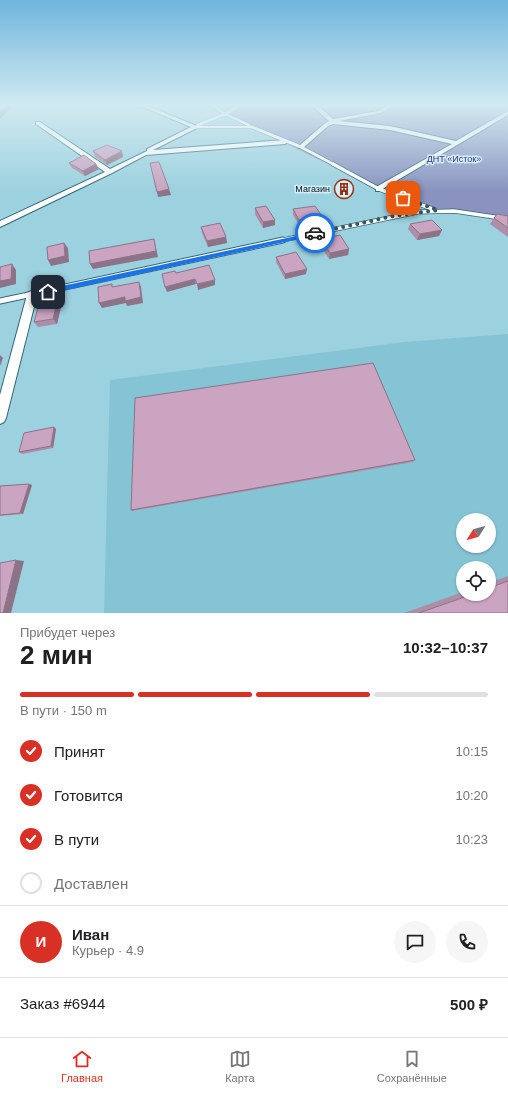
<!DOCTYPE html>
<html lang="ru">
<head>
<meta charset="utf-8">
<style>
  body { margin:0; font-family:Arial,sans-serif; background:#f6f6f6; color:#202124; height:100vh; display:flex; flex-direction:column; font-size:15px; white-space:nowrap }
  * { box-sizing:border-box; margin:0 }
  p { font-size:13px; color:#757577 }
  .icon { flex:none; width:22px; height:22px; fill:none; stroke:currentColor; stroke-width:2; stroke-linecap:round; stroke-linejoin:round }
  .map { position:relative; height:613px; overflow:hidden }
  .panel { display:flex; flex-direction:column; background:#fff; flex:1 }
  .panel>* { flex:none }
  .needle { width:26px; rotate:233deg }
  .tools { position:absolute; left:456px; top:513px; display:grid; gap:8px }
  .tools a { display:grid; place-items:center; width:40px; height:40px; border-radius:50%; background:#fff; box-shadow:0 1px 3px #0004; font-size:20px }
  .pin { position:absolute; display:grid; place-items:center; width:34px; height:34px; color:#fff; margin:-17px; border-radius:8px; box-shadow:0 2px 6px #0006 }
  .courier { position:absolute; display:grid; place-items:center; width:40px; height:40px; margin:-20px; border:3px solid #1a73e8; border-radius:50%; background:#fff; color:#222; box-shadow:0 1px 5px #0007 }
  .overview em { font-style:normal; font-weight:700 }
  .overview div { display:flex; flex-direction:column-reverse }
  .overview { display:flex; align-items:center; justify-content:space-between; height:68px; padding:0 20px }
  h1 { font-size:26px; font-weight:700; line-height:30px }
  .bar { display:grid; grid-template-columns:repeat(4,1fr); gap:6px 4px; align-content:center; height:48px; padding:0 20px }
  .bar i { height:5px; border-radius:3px; background:#e0e0e0 }
  .bar .current { background:#d93025 }
  .bar p { grid-column:span 4 }
  .line { display:flex; align-items:center; gap:10px; padding:0 20px; border-top:1px solid #e0e0e0 }
  .line div { flex:1 }
  .round { display:grid; place-items:center; flex:none; width:42px; height:42px; border-radius:21px; background:#f6f6f6 }
  ol { padding:0 20px; list-style:none }
  li { display:flex; align-items:center; gap:12px; height:44px }
  li p { margin-inline-start:auto }
  li .icon { padding:4px; border-radius:50%; background:#d93025; color:#fff; stroke-width:4 }
  li:last-child { color:#757577 }
  li i { width:22px; height:22px; border:2px solid #e0e0e0; border-radius:50% }
  .tab-bar { display:flex; justify-content:space-around; align-items:center; height:56px; border-top:1px solid #e0e0e0; background:#fff; font-size:11px; color:#757577 }
  .tab-bar a { display:grid; justify-items:center; gap:2px }
  .tab-bar .current { color:#d93025 }
  .map>svg:first-child { display:block }
  .built { fill:#85c4d4; fill-rule:evenodd }
  .green { fill:#8a93bf }
  .lines { fill:none; stroke-linecap:round; stroke-linejoin:round }
  .lane-far2-casing { stroke:#326672; stroke-width:4 }
  .lane-far1-casing { stroke:#326672; stroke-width:5 }
  .lane-casing { stroke:#326672; stroke-width:7 }
  .street-casing { stroke:#326672; stroke-width:2 }
  .lane-far2 { stroke:#fff; stroke-width:3 }
  .lane-far1 { stroke:#fff; stroke-width:3.5 }
  .lane { stroke:#fff; stroke-width:5 }
  .street { fill:#fff; fill-rule:evenodd }
  .wall { fill:#ae8da6 }
  .shaded-wall { fill:#8d7387 }
  .building { fill:#caa4c1; stroke:#8d7387 }
  .route { fill:#1a73e8 }
  .done { stroke:#37565e; stroke-width:4; stroke-dasharray:0 7.2 }
  .labels { text-anchor:middle; stroke-width:3; stroke-linejoin:round; paint-order:stroke }
  .far-park-label { font-size:9px; fill:#313781; stroke:#d3edf4 }
  .far-poi-label { font-size:9px; fill:#011318; stroke:#d3edf4; text-anchor:end }
</style>
</head>
<body>
<div class="map">
<svg width="508" height="613" viewBox="0 0 508 613">
  <rect width="100%" height="100%" fill="#9cd1df"/>
  <!-- built -->
  <path class="built" d="M 508,334 L 508,613 L 104,613 L 110,380 L 404,342 ZM 463,520 L 489,520 L 489,546 L 463,546 ZM 463,568 L 489,568 L 489,594 L 463,594 Z"/>
  <!-- green -->
  <polygon class="green" points="236,105 508,105 508,218 438,211 379,189 225,114"/>
  <g class="lines">
    <defs>
      <g id="lane-far2">
        <polyline points="225,114 249,125"/>
        <polyline points="198,125 225,114 212,105"/>
        <polyline points="196,127 252,127 301,147 335,165"/>
      </g>
      <g id="lane-far1">
        <polyline points="333,164 379,189 435,210"/>
        <polyline points="278,241 418,212 454,211 508,219"/>
      </g>
      <polyline id="lane" points="0,301 283,240"/>
      <g id="street">
        <polygon points="138,105 146,105 199,127 153,150 285,140 288,142 285,144 146,155 112,173 0,227 0,221 105,172 36,124 36,122 40,122 110,169 147,151 147,149 191,127"/>
        <polygon points="236,105 243,105 227,115 222,114"/>
        <polygon points="311,105 317,105 333,119 378,111 388,105 395,105 381,113 339,121 390,126 456,141 506,112 508,111 508,115 379,191 376,191 376,187 452,144 390,130 333,124 328,126 303,148 299,148 299,146 324,124 329,121"/>
        <polygon points="32,291 35,292 37,295 6,418 4,422 0,424 0,395 27,295 29,292"/>
      </g>
    </defs>
    <!-- lane-far2 casing -->
    <use href="#lane-far2" class="lane-far2-casing"/>
    <!-- lane-far1 casing -->
    <use href="#lane-far1" class="lane-far1-casing"/>
    <!-- lane casing -->
    <use href="#lane" class="lane-casing"/>
    <!-- street casing -->
    <use href="#street" class="street-casing"/>
    <!-- lane-far2 -->
    <use href="#lane-far2" class="lane-far2"/>
    <!-- lane-far1 -->
    <use href="#lane-far1" class="lane-far1"/>
    <!-- lane -->
    <use href="#lane" class="lane"/>
    <!-- street -->
    <use href="#street" class="street"/>
  </g>
  <!-- wall -->
  <g class="wall">
    <polygon points="93,151 123,157 107,165 95,157"/>
    <polygon points="69,163 96,164 99,169 85,176 72,168"/>
    <polygon points="255,208 275,225 263,228 255,214"/>
    <polygon points="293,209 322,216 321,222 299,225 293,215"/>
    <polygon points="497,214 508,216 508,237 490,224"/>
    <polygon points="410,224 442,230 439,236 417,240 408,229"/>
    <polygon points="201,227 226,237 227,243 208,247 202,233"/>
    <polygon points="321,239 349,249 348,255 329,259 320,245"/>
    <polygon points="276,257 306,274 285,279 276,262"/>
    <polygon points="57,302 61,307 57,324 38,327 34,322"/>
    <polygon points="56,429 53,448 22,454 19,452"/>
    <polygon points="415,460 413,462 132,511 131,510"/>
    <polygon points="29,484 32,485 23,514 0,516 0,486"/>
    <polygon points="508,576 508,613 404,613 463,592 463,594 489,594 489,583"/>
  </g>
  <!-- shaded-wall -->
  <g class="shaded-wall">
    <polygon points="7,105 14,105 0,119 0,112"/>
    <polygon points="122,151 123,157 107,165 105,160"/>
    <polygon points="96,164 99,169 85,176 83,171"/>
    <polygon points="169,189 171,195 158,197 157,192"/>
    <polygon points="322,216 321,222 299,225 299,220"/>
    <polygon points="275,220 275,225 263,228 263,222"/>
    <polygon points="442,230 439,236 417,240 420,234"/>
    <polygon points="226,237 227,243 208,247 207,241"/>
    <polygon points="154,239 158,257 93,269 90,264"/>
    <polygon points="64,243 68,248 69,262 51,266 48,260"/>
    <polygon points="349,249 348,255 329,259 330,253"/>
    <polygon points="12,264 16,270 16,284 0,288 0,281"/>
    <polygon points="307,269 306,274 285,279 285,274"/>
    <polygon points="195,279 196,284 167,292 165,287"/>
    <polygon points="215,280 215,285 198,290 197,284"/>
    <polygon points="139,282 141,287 143,303 127,306 126,303 102,308 99,303"/>
    <polygon points="57,302 61,307 57,324 53,319"/>
    <polygon points="0,355 3,358 0,366"/>
    <polygon points="54,427 56,429 53,448 51,446"/>
    <polygon points="29,484 32,485 23,514 20,513"/>
    <polygon points="16,560 24,561 11,613 3,613"/>
  </g>
  <!-- building -->
  <g class="building">
    <polygon points="0,105 7,105 0,112"/>
    <polygon points="107,145 122,151 105,160 93,151"/>
    <polygon points="84,155 96,164 83,171 69,163"/>
    <polygon points="159,162 169,189 157,192 150,163"/>
    <polygon points="266,206 275,220 263,222 255,208"/>
    <polygon points="315,206 322,216 299,220 293,209"/>
    <polygon points="497,214 508,216 508,228 494,218"/>
    <polygon points="432,220 442,230 420,234 410,224"/>
    <polygon points="220,223 226,237 207,241 201,227"/>
    <polygon points="340,235 349,249 330,253 321,239"/>
    <polygon points="154,239 156,251 90,264 89,251"/>
    <polygon points="64,243 65,256 48,260 47,247"/>
    <polygon points="296,252 307,269 285,274 276,257"/>
    <polygon points="12,264 11,279 0,281 0,267"/>
    <polygon points="209,265 215,280 197,284 195,279 165,287 162,274 175,271 176,273"/>
    <polygon points="139,282 141,297 125,301 125,297 99,303 98,287 112,284 112,287"/>
    <polygon points="57,302 53,319 34,322 39,304"/>
    <polygon points="373,363 415,460 131,510 135,398"/>
    <polygon points="54,427 51,446 19,452 24,433"/>
    <polygon points="29,484 20,513 0,515 0,486"/>
    <polygon points="16,560 3,613 0,613 0,563"/>
    <polygon points="508,581 508,613 419,613 473,594 489,594 489,588"/>
  </g>
  <!-- sky -->
  <linearGradient id="sky" x2="0" y2="1"><stop stop-color="#6fb5dd"/><stop offset="0.55" stop-color="#d2eaf1"/><stop offset="1" stop-color="#d2eaf1" stop-opacity="0"/></linearGradient>
  <rect width="508" height="191" fill="url(#sky)"/>
  <!-- route -->
  <polygon class="route" points="315,232 317,233 317,235 48,294 44,292 48,289"/>
  <g class="lines">
    <!-- done -->
    <polyline class="done" points="315,233 394,216 438,210 403,198"/>
  </g>
  <!-- icons -->
  <defs>
    <symbol id="building-ring" viewBox="-11 -11 22 22"><circle r="9.5" fill="#d3edf4" stroke="#993115" stroke-width="1.5"/><path d="M-4-6H4V6H1V3H-1V6H-4ZM-2.5-4.3h1.7v1.8h-1.7ZM.8-4.3h1.7v1.8H.8ZM-2.5-1h1.7V.8h-1.7ZM.8-1h1.7V.8H.8Z" fill="#993115"/></symbol>
  </defs>
  <g fill-rule="evenodd">
    <use href="#building-ring" x="333" y="178" width="22" height="22"/>
  </g>
  <g class="labels">
    <!-- far-park labels -->
    <g class="far-park-label">
      <text x="454" y="162">ДНТ «Исток»</text>
    </g>
    <!-- far-poi labels -->
    <g class="far-poi-label">
      <text x="330" y="192">Магазин</text>
    </g>
  </g>
</svg>
<div class="tools">
<a><svg class="needle" viewBox="-14 -14 28 28"><path d="M0-13l5 13h-10z" fill="#e53935"/><path d="M0 13l5-13h-10z" fill="#757577"/></svg></a>
<a><svg class="icon" aria-label="locate" viewBox="0 0 24 24"><circle cx="12" cy="12" r="6"/><path d="M12 2v4M12 18v4M2 12h4M18 12h4"/></svg></a>
</div>
<div class="pin" style="left:403px;top:198px;background:#ea580c"><svg class="icon" aria-label="bag" viewBox="0 0 24 24"><path d="M5 8h14l-1 12H6zM9 8a3 3 0 0 1 6 0"/></svg></div>
<div class="pin" style="left:48px;top:292px;background:#1f2937"><svg class="icon" aria-label="home" viewBox="0 0 24 24"><path d="M3 11l9-7 9 7M6 9v11h12V9"/></svg></div>
<div class="courier" style="left:315px;top:233px"><svg class="icon" aria-label="car" viewBox="0 0 24 24"><path d="M5 17H2v-5l4-1 3-4h7l3 4 3 1v5h-3M9 17h6M6 11h13"/><circle cx="7" cy="17" r="2"/><circle cx="17" cy="17" r="2"/></svg></div>
</div>
<section class="panel">
<div class="overview"><div><h1>2 мин</h1><p>Прибудет через</p></div><em>10:32–10:37</em></div>
<div class="bar"><i class="current"></i><i class="current"></i><i class="current"></i><i></i><p>В пути · 150 m</p></div>
<ol>
<li><svg class="icon" aria-label="check" viewBox="0 0 24 24"><path d="M5 12l5 5 9-10"/></svg>Принят<p>10:15</p></li>
<li><svg class="icon" aria-label="check" viewBox="0 0 24 24"><path d="M5 12l5 5 9-10"/></svg>Готовится<p>10:20</p></li>
<li><svg class="icon" aria-label="check" viewBox="0 0 24 24"><path d="M5 12l5 5 9-10"/></svg>В пути<p>10:23</p></li>
<li><i></i>Доставлен</li>
</ol>
<div class="line" style="height:72px"><b class="round" style="background:#d93025;color:#fff">И</b><div><b>Иван</b><p>Курьер · 4.9</p></div><a class="round"><svg class="icon" aria-label="chat" viewBox="0 0 24 24"><path d="M4 5h16v11H9l-5 4z"/></svg></a><a class="round"><svg class="icon" aria-label="phone" viewBox="0 0 24 24"><path d="M5 4h4l2 5-3 2q2 4 5 5l2-3 5 2v4C11 20 4 13 5 4z"/></svg></a></div>
<div class="line" style="height:52px"><div>Заказ #6944</div><b>500 ₽</b></div>
</section>
<nav class="tab-bar">
<a class="current"><svg class="icon" aria-label="home" viewBox="0 0 24 24"><path d="M3 11l9-7 9 7M6 9v11h12V9"/></svg>Главная</a>
<a><svg class="icon" aria-label="map" viewBox="0 0 24 24"><path d="M3 6l6-2 6 2 6-2v14l-6 2-6-2-6 2zM9 4v14M15 6v14"/></svg>Карта</a>
<a><svg class="icon" aria-label="saved" viewBox="0 0 24 24"><path d="M7 4h10v16l-5-4-5 4z"/></svg>Сохранённые</a>
</nav>
</body>
</html>
